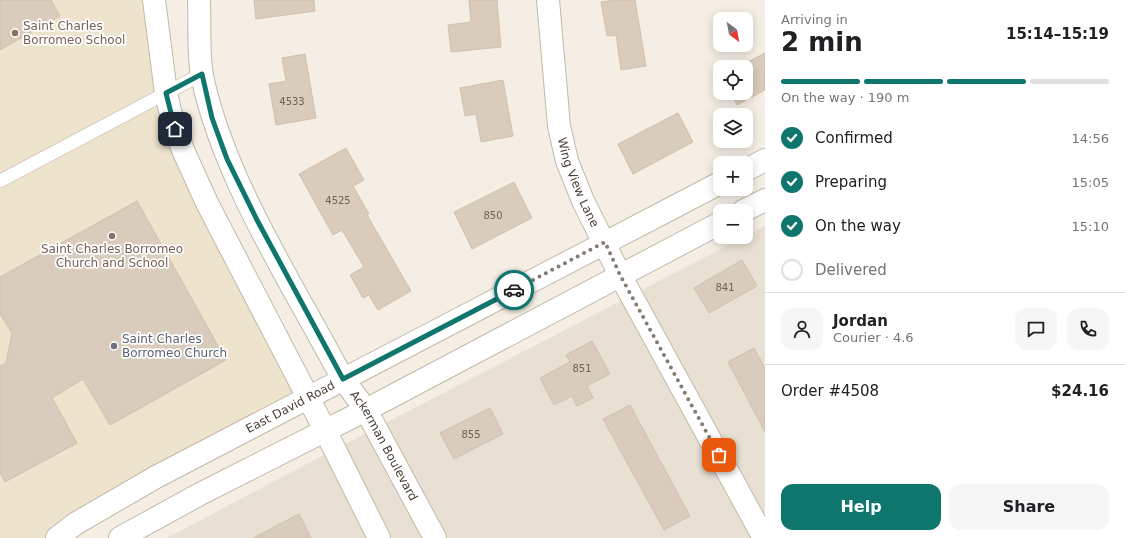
<!DOCTYPE html>
<html lang="en">
<head>
<meta charset="utf-8">
<style>
  body { margin:0; font-family:"DejaVu Sans",sans-serif; background:#f6f6f6; color:#202124; height:100vh; display:flex; flex-direction:column; font-size:15px; white-space:nowrap }
  * { box-sizing:border-box; margin:0 }
  p { font-size:13px; color:#757577 }
  .icon { flex:none; width:22px; height:22px; fill:none; stroke:currentColor; stroke-width:2; stroke-linecap:round; stroke-linejoin:round }
  .map { position:relative; flex:1; overflow:hidden }
  .details { display:flex; flex-direction:column; background:#fff; width:360px }
  .details>* { flex:none }
  .needle { width:26px; rotate:148deg }
  .tools { position:absolute; left:713px; top:12px; display:grid; gap:8px }
  .tools a { display:grid; place-items:center; width:40px; height:40px; border-radius:8px; background:#fff; box-shadow:0 2px 10px #0003; font-size:20px }
  .pin { position:absolute; display:grid; place-items:center; width:34px; height:34px; color:#fff; margin:-17px; border-radius:8px; box-shadow:0 2px 6px #0006 }
  .courier { position:absolute; display:grid; place-items:center; width:40px; height:40px; margin:-20px; border:3px solid #0f766e; border-radius:50%; background:#fff; color:#222; box-shadow:0 1px 5px #0007 }
  .summary em { font-style:normal; font-weight:600 }
  .summary div { display:flex; flex-direction:column-reverse }
  .summary { display:flex; align-items:center; justify-content:space-between; height:68px; padding:0 16px }
  h1 { font-size:26px; font-weight:600; line-height:30px }
  .bar { display:grid; grid-template-columns:repeat(4,1fr); gap:6px 4px; align-content:center; height:48px; padding:0 16px }
  .bar i { height:5px; border-radius:3px; background:#e0e0e0 }
  .bar .on { background:#0f766e }
  .bar p { grid-column:span 4 }
  .line { display:flex; align-items:center; gap:10px; padding:0 16px; border-top:1px solid #e0e0e0 }
  .line div { flex:1 }
  .round { display:grid; place-items:center; flex:none; width:42px; height:42px; border-radius:12px; background:#f6f6f6 }
  ol { padding:0 16px; list-style:none }
  li { display:flex; align-items:center; gap:12px; height:44px }
  li p { margin-inline-start:auto }
  li .icon { padding:4px; border-radius:50%; background:#0f766e; color:#fff; stroke-width:4 }
  li:last-child { color:#757577 }
  li i { width:22px; height:22px; border:2px solid #e0e0e0; border-radius:50% }
  .action { display:flex; gap:8px; margin-top:auto; padding:8px 16px }
  .action a { flex:1; height:46px; border-radius:12px; background:#0f766e; color:#fff; font-size:16px; font-weight:600; line-height:46px; text-align:center }
  .action a+a { background:#f6f6f6; color:#202124 }
  main { display:flex; flex:1; min-height:0 }
  .map>svg:first-child { display:block }
  .residential { fill:#e8e0d2 }
  .education { fill:#eee3cd }
  .building { fill:#d9ccbc; stroke:#d2c0ab }
  .lines { fill:none; stroke-linecap:round; stroke-linejoin:round }
  .service-casing { stroke:#c3b8a9; stroke-width:14 }
  .minor-casing { stroke:#c3b8a9; stroke-width:24 }
  .tertiary-casing { stroke:#c3b8a9; stroke-width:24 }
  .service { stroke:#fff; stroke-width:13 }
  .minor { stroke:#fff; stroke-width:22 }
  .tertiary { stroke:#fff; stroke-width:22 }
  .done { stroke:#847c72; stroke-width:4; stroke-dasharray:0 7.2 }
  .route { stroke:#0f766e; stroke-width:5 }
  .education-dot { fill:#8d6e63; stroke:#fff; stroke-width:1.5 }
  .worship-dot { fill:#6b7280; stroke:#fff; stroke-width:1.5 }
  .labels { text-anchor:middle; stroke-width:3.5; stroke-linejoin:round; paint-order:stroke }
  .number-label { font-size:10px; fill:#6c6256 }
  .education-label { font-size:12px; fill:#785e54; stroke:#fff; text-anchor:start }
  .street-label { font-size:12px; fill:#473e34; stroke:#fff }
  .worship-label { font-size:12px; fill:#5b616d; stroke:#fff; text-anchor:start }
</style>
</head>
<body>
<main>
<div class="map">
<svg width="765" height="538" viewBox="0 0 765 538">
  <rect width="100%" height="100%" fill="#f4eee4"/>
  <!-- residential -->
  <polygon class="residential" points="765,226 765,538 167,538 301,467"/>
  <!-- education -->
  <polygon class="education" points="0,0 154,0 166,93 309,397 57,538 0,538"/>
  <!-- building -->
  <g class="building">
    <polygon points="0,0 51,0 60,16 0,50"/>
    <polygon points="254,0 314,0 315,11 256,19"/>
    <polygon points="469,0 497,0 501,47 451,52 448,25 471,22"/>
    <polygon points="614,0 635,0 646,66 621,70 616,35 607,36 601,2"/>
    <polygon points="765,53 765,90 737,105 731,93 746,93 746,67 738,67"/>
    <polygon points="305,54 316,118 276,125 269,84 286,81 282,58"/>
    <polygon points="503,80 513,136 481,142 476,114 465,116 460,88"/>
    <polygon points="678,113 693,142 633,174 618,144"/>
    <polygon points="346,148 364,180 353,186 369,214 367,215 411,291 378,310 369,295 363,298 350,275 364,267 342,230 333,235 299,174"/>
    <polygon points="514,182 532,218 472,249 454,212"/>
    <polygon points="137,201 226,360 110,425 83,379 52,398 77,443 5,482 0,473 0,366 6,363 12,333 0,314 0,277"/>
    <polygon points="742,260 757,286 709,313 694,288"/>
    <polygon points="592,341 610,374 587,386 593,398 577,406 572,396 554,405 540,378 570,362 566,355"/>
    <polygon points="754,348 765,368 765,432 728,362"/>
    <polygon points="630,405 690,516 664,530 603,419"/>
    <polygon points="490,408 503,434 454,459 440,433"/>
    <polygon points="299,514 311,538 253,538"/>
  </g>
  <g class="lines">
    <defs>
      <polyline id="service" points="0,181 202,74"/>
      <g id="minor">
        <path id="s1" d="M 548,0 L 559,126 L 567,161 L 583,201 L 620,275 L 764,538"/>
      </g>
      <g id="tertiary">
        <polyline points="154,0 166,93 172,119 183,150 207,203 325,430 379,538"/>
        <path id="s2" d="M 199,0 C 200,24 198,53 202,76 C 223,175 285,272 333,361 L 343,379 L 366,410 L 435,538"/>
        <polyline points="746,170 765,160"/>
        <polyline points="743,211 765,200"/>
        <path id="s3" d="M 57,538 L 75,524 L 156,477 L 720,183"/>
        <polyline points="120,538 200,494 366,410 720,223"/>
      </g>
    </defs>
    <!-- service casing -->
    <use href="#service" class="service-casing"/>
    <!-- minor casing -->
    <use href="#minor" class="minor-casing"/>
    <!-- tertiary casing -->
    <use href="#tertiary" class="tertiary-casing"/>
    <!-- service -->
    <use href="#service" class="service"/>
    <!-- minor -->
    <use href="#minor" class="minor"/>
    <!-- tertiary -->
    <use href="#tertiary" class="tertiary"/>
  </g>
  <g class="lines">
    <!-- done -->
    <polyline class="done" points="514,290 605,242 620,275 719,455"/>
    <!-- route -->
    <polyline class="route" points="175,129 166,93 202,74 212,118 227,159 257,220 343,379 514,290"/>
  </g>
  <!-- markers -->
  <g class="education-dot">
    <circle cx="15" cy="33" r="4"/>
    <circle cx="112" cy="236" r="4"/>
  </g>
  <circle class="worship-dot" cx="114" cy="346" r="4"/>
  <g class="labels">
    <!-- number labels -->
    <g class="number-label">
      <text x="292" y="105">4533</text>
      <text x="338" y="204">4525</text>
      <text x="493" y="219">850</text>
      <text x="725" y="291">841</text>
      <text x="582" y="372">851</text>
      <text x="471" y="438">855</text>
    </g>
    <!-- education labels -->
    <g class="education-label">
      <text x="23" y="30">Saint Charles<tspan x="23" dy="14">Borromeo School</tspan></text>
      <text x="112" y="253" text-anchor="middle">Saint Charles Borromeo<tspan x="112" dy="14">Church and School</tspan></text>
    </g>
    <!-- street labels -->
    <g class="street-label">
      <text dy="4" stroke="none"><textPath href="#s1" startOffset="186">Wing View Lane</textPath></text>
      <text dy="4" stroke="none"><textPath href="#s3" startOffset="268">East David Road</textPath></text>
      <text dy="4" stroke="none"><textPath href="#s2" startOffset="490">Ackerman Boulevard</textPath></text>
    </g>
    <!-- worship labels -->
    <g class="worship-label">
      <text x="122" y="343">Saint Charles<tspan x="122" dy="14">Borromeo Church</tspan></text>
    </g>
  </g>
</svg>
<div class="tools">
<a><svg class="needle" viewBox="-14 -14 28 28"><path d="M0-13l5 13h-10z" fill="#e53935"/><path d="M0 13l5-13h-10z" fill="#757577"/></svg></a>
<a><svg class="icon" aria-label="locate" viewBox="0 0 24 24"><circle cx="12" cy="12" r="6"/><path d="M12 2v4M12 18v4M2 12h4M18 12h4"/></svg></a>
<a><svg class="icon" aria-label="layers" viewBox="0 0 24 24"><path d="M12 4l9 5-9 5-9-5zM3 14l9 5 9-5"/></svg></a>
<a>+</a>
<a>−</a>
</div>
<div class="pin" style="left:719px;top:455px;background:#ea580c"><svg class="icon" aria-label="bag" viewBox="0 0 24 24"><path d="M5 8h14l-1 12H6zM9 8a3 3 0 0 1 6 0"/></svg></div>
<div class="pin" style="left:175px;top:129px;background:#1f2937"><svg class="icon" aria-label="home" viewBox="0 0 24 24"><path d="M3 11l9-7 9 7M6 9v11h12V9"/></svg></div>
<div class="courier" style="left:514px;top:290px"><svg class="icon" aria-label="car" viewBox="0 0 24 24"><path d="M5 17H2v-5l4-1 3-4h7l3 4 3 1v5h-3M9 17h6M6 11h13"/><circle cx="7" cy="17" r="2"/><circle cx="17" cy="17" r="2"/></svg></div>
</div>
<section class="details">
<div class="summary"><div><h1>2 min</h1><p>Arriving in</p></div><em>15:14–15:19</em></div>
<div class="bar"><i class="on"></i><i class="on"></i><i class="on"></i><i></i><p>On the way · 190 m</p></div>
<ol>
<li><svg class="icon" aria-label="check" viewBox="0 0 24 24"><path d="M5 12l5 5 9-10"/></svg>Confirmed<p>14:56</p></li>
<li><svg class="icon" aria-label="check" viewBox="0 0 24 24"><path d="M5 12l5 5 9-10"/></svg>Preparing<p>15:05</p></li>
<li><svg class="icon" aria-label="check" viewBox="0 0 24 24"><path d="M5 12l5 5 9-10"/></svg>On the way<p>15:10</p></li>
<li><i></i>Delivered</li>
</ol>
<div class="line" style="height:72px"><a class="round"><svg class="icon" aria-label="person" viewBox="0 0 24 24"><circle cx="12" cy="8" r="4"/><path d="M4 21q1-7 8-7t8 7"/></svg></a><div><b>Jordan</b><p>Courier · 4.6</p></div><a class="round"><svg class="icon" aria-label="chat" viewBox="0 0 24 24"><path d="M4 5h16v11H9l-5 4z"/></svg></a><a class="round"><svg class="icon" aria-label="phone" viewBox="0 0 24 24"><path d="M5 4h4l2 5-3 2q2 4 5 5l2-3 5 2v4C11 20 4 13 5 4z"/></svg></a></div>
<div class="line" style="height:52px"><div>Order #4508</div><b>$24.16</b></div>
<div class="action"><a>Help</a><a>Share</a></div>
</section>
</main>
</body>
</html>
